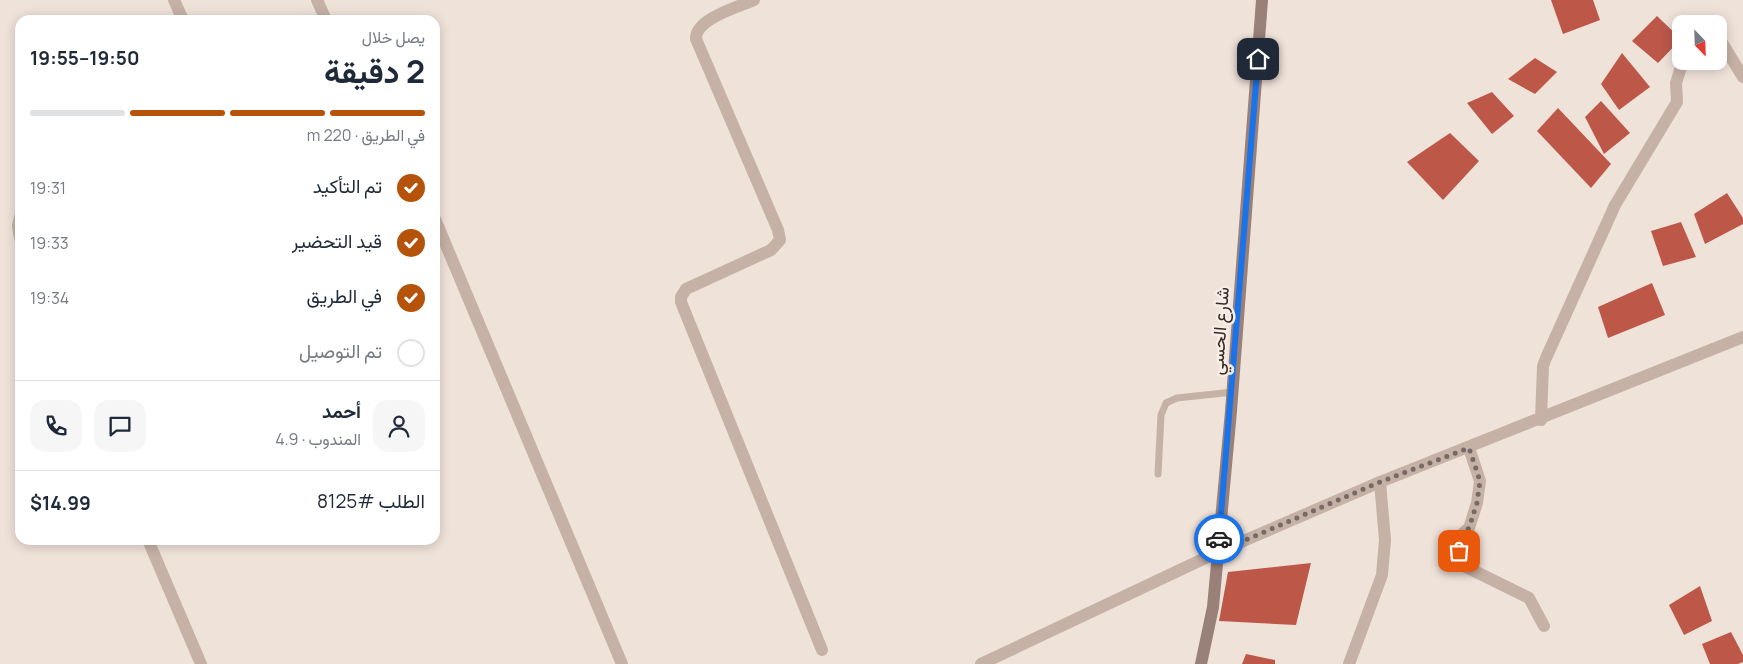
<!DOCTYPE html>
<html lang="ar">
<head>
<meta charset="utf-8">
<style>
  body { margin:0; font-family:Manrope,Vazirmatn,sans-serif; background:#f6f6f7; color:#1f2937; direction:rtl; height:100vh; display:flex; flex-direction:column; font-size:19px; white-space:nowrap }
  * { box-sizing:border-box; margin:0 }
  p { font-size:16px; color:#747a83 }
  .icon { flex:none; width:28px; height:28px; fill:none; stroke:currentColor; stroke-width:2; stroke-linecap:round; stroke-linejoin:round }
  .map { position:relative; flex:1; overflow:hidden; direction:ltr }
  .panel { position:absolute; left:15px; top:15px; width:425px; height:530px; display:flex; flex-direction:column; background:#fff; border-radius:15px; box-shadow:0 2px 12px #0003; direction:rtl }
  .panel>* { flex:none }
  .needle { width:32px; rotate:157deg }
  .buttons { position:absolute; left:1672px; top:15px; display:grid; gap:10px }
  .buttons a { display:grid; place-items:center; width:55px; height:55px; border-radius:10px; background:#fff; box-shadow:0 2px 12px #0003; font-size:25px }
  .pin { position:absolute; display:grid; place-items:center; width:42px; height:42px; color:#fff; margin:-21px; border-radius:10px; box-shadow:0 2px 8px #0006 }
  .courier { position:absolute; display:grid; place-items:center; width:50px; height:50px; margin:-25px; border:4px solid #1a73e8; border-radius:50%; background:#fff; color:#222; box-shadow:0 1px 6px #0007 }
  .headline em { font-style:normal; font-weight:700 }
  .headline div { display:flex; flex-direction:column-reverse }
  .headline { display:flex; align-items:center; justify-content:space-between; height:85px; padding:0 15px }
  h1 { font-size:32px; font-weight:700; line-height:38px }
  .bar { display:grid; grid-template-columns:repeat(4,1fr); gap:8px 5px; align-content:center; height:60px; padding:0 15px }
  .bar i { height:6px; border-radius:4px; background:#e0e1e3 }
  .bar .on { background:#b45309 }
  .bar p { grid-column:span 4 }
  .line { display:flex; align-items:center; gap:12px; padding:0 15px; border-top:1px solid #e0e1e3 }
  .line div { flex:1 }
  .round { display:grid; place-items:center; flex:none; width:52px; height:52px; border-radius:15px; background:#f6f6f7 }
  ol { padding:0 15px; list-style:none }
  li { display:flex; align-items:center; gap:15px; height:55px }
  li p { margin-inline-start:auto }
  li .icon { padding:5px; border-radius:50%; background:#b45309; color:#fff; stroke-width:4 }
  li:last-child { color:#747a83 }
  li i { width:28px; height:28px; border:2px solid #e0e1e3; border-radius:50% }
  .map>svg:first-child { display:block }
  .building { fill:#bd5849 }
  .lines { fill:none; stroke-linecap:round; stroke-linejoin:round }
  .lane { stroke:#c6b1a6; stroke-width:7 }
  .street { stroke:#c6b1a6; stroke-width:12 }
  .secondary { stroke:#998078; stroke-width:12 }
  .done { stroke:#756a65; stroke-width:5; stroke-dasharray:0 9 }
  .route { stroke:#1a73e8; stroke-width:6 }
  .labels { text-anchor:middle; stroke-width:5; stroke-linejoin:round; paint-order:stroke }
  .street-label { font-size:18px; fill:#332926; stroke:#f7ede5 }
</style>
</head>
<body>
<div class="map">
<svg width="1743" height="664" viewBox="0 0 1743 664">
  <rect width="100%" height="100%" fill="#efe2d9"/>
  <!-- building -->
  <g class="building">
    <polygon points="1551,0 1593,0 1600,20 1563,34"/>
    <polygon points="1657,16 1681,39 1658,63 1632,41"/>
    <polygon points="1622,53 1650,87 1619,110 1601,84"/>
    <polygon points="1535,58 1557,72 1535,94 1508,79"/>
    <polygon points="1492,92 1514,116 1492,134 1467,103"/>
    <polygon points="1601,101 1630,133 1604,154 1585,117"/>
    <polygon points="1558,108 1611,164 1591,188 1537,131"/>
    <polygon points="1450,133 1479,161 1443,200 1407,162"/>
    <polygon points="1727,193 1743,218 1743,224 1705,244 1694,214"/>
    <polygon points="1681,222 1696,257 1663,266 1651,231"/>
    <polygon points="1652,283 1665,315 1608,338 1598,307"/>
    <polygon points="1311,563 1296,625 1219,621 1228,572"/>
    <polygon points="1700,586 1712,621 1684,635 1669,605"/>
    <polygon points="1731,632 1743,655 1743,662 1738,664 1710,664 1702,644"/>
    <polygon points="1246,654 1275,660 1275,664 1242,664"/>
  </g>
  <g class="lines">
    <!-- lane -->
    <polyline class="lane" points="1158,474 1161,415 1166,403 1177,398 1233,392"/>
    <!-- street -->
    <g class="street">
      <polyline points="174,0 183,20"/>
      <polyline points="317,0 326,20"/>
      <path d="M 754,0 C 738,7 695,19 696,39 L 778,230 L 780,240 L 771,250 L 686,289 L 681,297 L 681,302 L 822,650"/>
      <polyline points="1719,38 1743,77"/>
      <polyline points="20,217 18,226 20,238"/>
      <polyline points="435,219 622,664"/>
      <polyline points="1541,420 1543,366 1546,358 1615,205 1677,102 1676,83 1683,61"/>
      <polyline points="1469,448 1480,481 1477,503 1469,528 1458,538 1460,564 1529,598 1544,626"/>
      <polyline points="148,540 201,664"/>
      <polyline points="981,664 1218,552 1380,482 1743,337"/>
      <polyline points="1349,664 1382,575 1385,540 1380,482"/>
    </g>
    <!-- secondary -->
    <polyline class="secondary" points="1201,664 1213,607 1231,411 1262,0"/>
  </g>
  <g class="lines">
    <!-- done -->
    <polyline class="done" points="1219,539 1218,552 1380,482 1469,448 1480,481 1477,503 1469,528 1458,538 1459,551"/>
    <!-- route -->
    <polyline class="route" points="1219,539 1258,59"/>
  </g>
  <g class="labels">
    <!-- street labels -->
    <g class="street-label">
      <text transform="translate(1220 331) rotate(-86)" y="6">شارع الحسي</text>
    </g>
  </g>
</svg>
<div class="buttons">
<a><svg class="needle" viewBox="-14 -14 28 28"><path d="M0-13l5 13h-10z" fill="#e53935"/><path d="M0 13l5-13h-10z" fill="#747a83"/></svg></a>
</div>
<div class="pin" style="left:1459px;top:551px;background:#ea580c"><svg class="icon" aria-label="bag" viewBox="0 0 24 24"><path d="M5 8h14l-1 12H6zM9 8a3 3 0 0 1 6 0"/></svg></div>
<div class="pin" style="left:1258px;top:59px;background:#1f2937"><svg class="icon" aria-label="home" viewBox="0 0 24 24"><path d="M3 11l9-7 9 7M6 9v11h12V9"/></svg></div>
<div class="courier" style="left:1219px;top:539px"><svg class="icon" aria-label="car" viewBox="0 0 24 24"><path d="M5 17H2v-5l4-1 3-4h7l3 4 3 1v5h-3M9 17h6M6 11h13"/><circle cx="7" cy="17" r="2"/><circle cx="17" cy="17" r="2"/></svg></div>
<section class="panel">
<div class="headline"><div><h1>2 دقيقة</h1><p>يصل خلال</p></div><em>19:50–19:55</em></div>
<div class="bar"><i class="on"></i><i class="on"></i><i class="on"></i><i></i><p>في الطريق · 220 m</p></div>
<ol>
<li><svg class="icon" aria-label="check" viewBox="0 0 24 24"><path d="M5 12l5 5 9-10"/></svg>تم التأكيد<p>19:31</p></li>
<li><svg class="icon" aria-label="check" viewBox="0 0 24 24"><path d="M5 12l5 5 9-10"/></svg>قيد التحضير<p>19:33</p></li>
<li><svg class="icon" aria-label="check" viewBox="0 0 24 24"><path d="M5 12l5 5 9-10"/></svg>في الطريق<p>19:34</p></li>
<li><i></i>تم التوصيل</li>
</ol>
<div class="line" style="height:90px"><a class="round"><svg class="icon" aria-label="person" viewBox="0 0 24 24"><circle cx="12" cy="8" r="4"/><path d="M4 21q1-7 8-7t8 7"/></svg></a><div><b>أحمد</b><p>المندوب · 4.9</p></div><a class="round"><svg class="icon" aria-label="chat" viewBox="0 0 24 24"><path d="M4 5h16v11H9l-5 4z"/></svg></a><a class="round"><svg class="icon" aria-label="phone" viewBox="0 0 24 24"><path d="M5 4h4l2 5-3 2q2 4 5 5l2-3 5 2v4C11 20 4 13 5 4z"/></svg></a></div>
<div class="line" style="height:65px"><div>الطلب #8125</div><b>$14.99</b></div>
</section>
</div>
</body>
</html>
